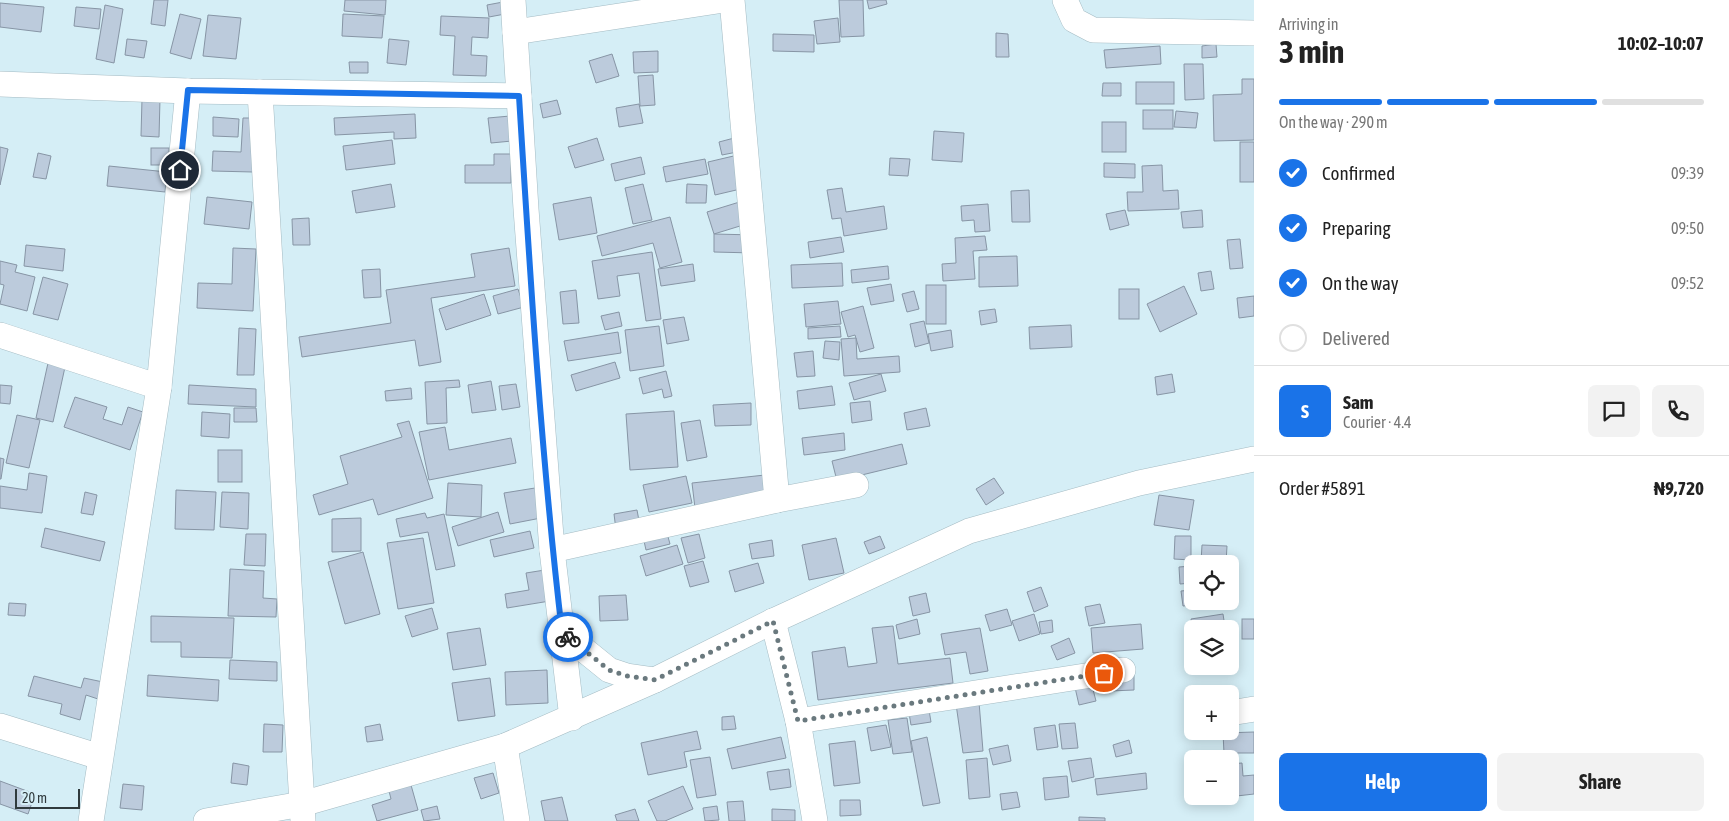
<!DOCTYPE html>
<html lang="en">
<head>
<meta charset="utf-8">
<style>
  body { margin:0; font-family:"Asap Condensed",sans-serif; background:#f2f2f2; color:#222; height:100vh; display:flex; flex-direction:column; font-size:19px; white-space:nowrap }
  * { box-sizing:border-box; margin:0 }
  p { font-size:16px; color:#767676 }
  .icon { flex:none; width:28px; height:28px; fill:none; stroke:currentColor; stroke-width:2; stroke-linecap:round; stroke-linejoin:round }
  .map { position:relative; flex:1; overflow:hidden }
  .sheet { display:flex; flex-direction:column; background:#fff; width:475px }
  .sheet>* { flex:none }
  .buttons { position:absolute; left:1184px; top:555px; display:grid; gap:10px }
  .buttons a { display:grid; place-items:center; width:55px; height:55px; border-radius:8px; background:#fff; box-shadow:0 2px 12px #0003; font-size:25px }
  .scale { position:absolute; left:15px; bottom:12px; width:65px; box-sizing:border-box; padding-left:5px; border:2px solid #303a3d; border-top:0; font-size:14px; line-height:18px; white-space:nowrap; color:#303a3d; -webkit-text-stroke:4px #d5eef6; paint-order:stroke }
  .pin { position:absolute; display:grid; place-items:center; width:42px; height:42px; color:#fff; margin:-21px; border:2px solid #fff; border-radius:50%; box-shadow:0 1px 5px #0007 }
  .courier { position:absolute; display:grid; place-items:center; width:50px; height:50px; margin:-25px; border:4px solid #1a73e8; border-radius:50%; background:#fff; color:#222; box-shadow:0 1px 6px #0007 }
  .head em { font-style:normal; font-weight:700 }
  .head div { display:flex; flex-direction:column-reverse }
  .head { display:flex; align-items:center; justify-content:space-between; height:85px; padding:0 25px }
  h1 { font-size:32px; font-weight:700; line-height:38px }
  .bar { display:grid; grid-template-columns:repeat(4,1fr); gap:8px 5px; align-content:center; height:60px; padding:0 25px }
  .bar i { height:6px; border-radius:4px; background:#e0e0e0 }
  .bar .on { background:#1a73e8 }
  .bar p { grid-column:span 4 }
  .line { display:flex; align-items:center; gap:12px; padding:0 25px; border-top:1px solid #e0e0e0 }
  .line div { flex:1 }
  .round { display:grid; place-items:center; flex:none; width:52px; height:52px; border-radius:8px; background:#f2f2f2 }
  ol { padding:0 25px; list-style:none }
  li { display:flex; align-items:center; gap:15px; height:55px }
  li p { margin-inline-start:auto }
  li .icon { padding:5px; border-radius:50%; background:#1a73e8; color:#fff; stroke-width:4 }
  li:last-child { color:#767676 }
  li i { width:28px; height:28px; border:2px solid #e0e0e0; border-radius:50% }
  .action { display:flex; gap:10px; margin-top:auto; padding:10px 25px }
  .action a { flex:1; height:58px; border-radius:8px; background:#1a73e8; color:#fff; font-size:20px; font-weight:700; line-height:58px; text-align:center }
  .action a+a { background:#f2f2f2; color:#222 }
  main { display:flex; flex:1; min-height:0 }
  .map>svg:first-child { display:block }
  .building { fill:#bccbdc; stroke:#8795a5 }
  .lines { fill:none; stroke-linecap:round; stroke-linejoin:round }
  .street-casing { stroke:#a4bbc3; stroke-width:26 }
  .street { stroke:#fff; stroke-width:25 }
  .done { stroke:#6a797e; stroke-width:5; stroke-dasharray:0 9 }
  .route { stroke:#1a73e8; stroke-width:6 }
</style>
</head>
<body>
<main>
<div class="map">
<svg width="1254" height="821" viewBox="0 0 1254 821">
  <rect width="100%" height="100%" fill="#d5eef6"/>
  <!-- building -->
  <g class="building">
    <polygon points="154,0 168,0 165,26 151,24"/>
    <polygon points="345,0 386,0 385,15 344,11"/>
    <polygon points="839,0 863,0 864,36 841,37"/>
    <polygon points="867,0 886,0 887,4 869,9"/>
    <polygon points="503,2 505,14 489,17 487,5"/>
    <polygon points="0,3 44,7 41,32 0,27"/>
    <polygon points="105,5 123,9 114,63 96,59"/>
    <polygon points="76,7 101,9 99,29 74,26"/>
    <polygon points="180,14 201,19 191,59 170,53"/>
    <polygon points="343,14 384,16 382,38 342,36"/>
    <polygon points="208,15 241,18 236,59 203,56"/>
    <polygon points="441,16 489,18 488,38 472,37 471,55 487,56 486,76 453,75 455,36 440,35"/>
    <polygon points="838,18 840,42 817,44 814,21"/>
    <polygon points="996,33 1008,34 1009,57 996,57"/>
    <polygon points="773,34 814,35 814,52 773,51"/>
    <polygon points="127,39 147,41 144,58 125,55"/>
    <polygon points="389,39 409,41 406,65 387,63"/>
    <polygon points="1216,44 1217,57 1202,58 1202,46"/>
    <polygon points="1160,46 1161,64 1106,68 1104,50"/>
    <polygon points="658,51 658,72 634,73 633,52"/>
    <polygon points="612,54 619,76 596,83 589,61"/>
    <polygon points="349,62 368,62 368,73 350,73"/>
    <polygon points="1184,64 1203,64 1204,99 1185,100"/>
    <polygon points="653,75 655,105 640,106 638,76"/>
    <polygon points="1242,79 1254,79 1254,140 1214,141 1213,95 1242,94"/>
    <rect x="1136" y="82" width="38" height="22"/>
    <polygon points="1103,83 1121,83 1121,96 1102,96"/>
    <polygon points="142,99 160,99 159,137 141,136"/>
    <polygon points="557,100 561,114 543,118 540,104"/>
    <polygon points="639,104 643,123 619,127 616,108"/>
    <rect x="1143" y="110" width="30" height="19"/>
    <polygon points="1176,111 1198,113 1196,128 1174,127"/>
    <polygon points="415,114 416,138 394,139 394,132 335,135 334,118"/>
    <polygon points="510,116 512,141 491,143 488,118"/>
    <polygon points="213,117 239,119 238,137 213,136"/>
    <polygon points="243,118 255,118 253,172 212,171 213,151 241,152"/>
    <rect x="1102" y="122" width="24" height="30"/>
    <polygon points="934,131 964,133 962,162 932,160"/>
    <polygon points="738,137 742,151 722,155 719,142"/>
    <polygon points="597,138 604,160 575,168 568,147"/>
    <polygon points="392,140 395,164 346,170 343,146"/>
    <rect x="1240" y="142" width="14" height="40"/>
    <polygon points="0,147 8,149 0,185"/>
    <rect x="151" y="148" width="18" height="17"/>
    <polygon points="38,153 51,156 46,179 33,177"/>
    <polygon points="494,154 511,154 511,183 465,183 465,165 494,165"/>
    <polygon points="742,154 749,187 715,195 708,162"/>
    <polygon points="641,157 645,174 615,181 611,164"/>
    <polygon points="890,158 910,159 908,176 889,175"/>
    <polygon points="705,159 708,174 666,182 663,167"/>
    <polygon points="1104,163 1135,164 1135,178 1104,177"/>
    <polygon points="1162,165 1163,191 1178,190 1179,209 1128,211 1127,192 1143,192 1142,166"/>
    <polygon points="109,166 167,172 165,192 107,186"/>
    <polygon points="391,184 395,207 356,213 352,191"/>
    <polygon points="643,184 652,220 633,224 625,188"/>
    <polygon points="687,184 707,185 706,203 686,203"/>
    <polygon points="842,188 846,212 884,206 887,229 844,236 841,218 832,219 827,190"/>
    <polygon points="1029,190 1030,222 1012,222 1011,191"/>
    <polygon points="207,197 252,202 249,229 204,224"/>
    <polygon points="591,197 597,233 559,240 553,204"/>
    <polygon points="746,200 753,222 714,234 707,212"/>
    <polygon points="988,204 990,231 975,232 974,220 962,221 961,206"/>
    <polygon points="1125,210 1129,225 1110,230 1106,214"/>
    <polygon points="1202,210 1203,227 1183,228 1181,212"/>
    <polygon points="670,217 682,262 660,268 653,243 602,256 597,236"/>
    <polygon points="309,218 310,245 293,245 292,219"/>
    <polygon points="714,234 755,235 754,253 714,252"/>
    <polygon points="985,236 987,250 973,251 975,279 943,281 942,264 956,263 955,238"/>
    <polygon points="841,237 844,252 810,258 808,242"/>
    <polygon points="1240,239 1243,268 1230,269 1227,240"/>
    <polygon points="26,245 65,249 63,271 24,266"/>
    <polygon points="233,248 256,249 253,311 197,308 198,283 232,284"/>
    <polygon points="509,248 515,286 431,298 441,362 419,366 415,340 302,357 299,337 391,323 386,290 475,277 471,254"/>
    <polygon points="652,252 661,319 646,321 639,273 617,276 620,296 598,299 592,261"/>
    <polygon points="1017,256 1018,286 979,287 979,257"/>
    <polygon points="0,261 17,265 15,272 35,277 27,311 0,304 4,285 0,284"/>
    <polygon points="842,263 843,286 792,288 791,265"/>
    <polygon points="693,264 695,281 661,286 658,269"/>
    <polygon points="888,266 889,279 852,283 851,270"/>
    <polygon points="380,269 381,297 364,298 362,270"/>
    <polygon points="1211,271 1214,289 1201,291 1198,273"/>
    <polygon points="43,277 68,284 58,320 33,314"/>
    <polygon points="891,284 894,301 871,305 867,288"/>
    <rect x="926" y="285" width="20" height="39"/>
    <polygon points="1184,286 1197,314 1160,332 1147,304"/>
    <polygon points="518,289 524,307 498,314 493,296"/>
    <rect x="1119" y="289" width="20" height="30"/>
    <polygon points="576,290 579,323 563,324 560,292"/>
    <polygon points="914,291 919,309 907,312 902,294"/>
    <polygon points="484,294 491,315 446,330 439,309"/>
    <polygon points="1254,296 1254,316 1239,318 1237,298"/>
    <polygon points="838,301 841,324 806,327 804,304"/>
    <polygon points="863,306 874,348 860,352 855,335 848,337 841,312"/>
    <polygon points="995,309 997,322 981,325 979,311"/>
    <polygon points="619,312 622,326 605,330 601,316"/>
    <polygon points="684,317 689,340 667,344 663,320"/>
    <polygon points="924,321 929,343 915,347 910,324"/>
    <polygon points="1071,325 1072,347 1030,349 1029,327"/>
    <polygon points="659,326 664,366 630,371 625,330"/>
    <polygon points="840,326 841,337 808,339 808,328"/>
    <polygon points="239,328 256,329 254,375 237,375"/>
    <polygon points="951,330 953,347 931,351 928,334"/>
    <polygon points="618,332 621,353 568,361 564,341"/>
    <polygon points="856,338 857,359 899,356 900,372 844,376 841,339"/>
    <polygon points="825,341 840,342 839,360 823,358"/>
    <polygon points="813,351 815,376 797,377 794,353"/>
    <polygon points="615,362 620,378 576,391 571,375"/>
    <polygon points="48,363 65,367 53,422 36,418"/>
    <polygon points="666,371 672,396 664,398 662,389 643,394 639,378"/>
    <polygon points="881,374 886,391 854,400 849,383"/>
    <polygon points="1172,374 1175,392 1157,395 1155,377"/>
    <polygon points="459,380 460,387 446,388 447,423 427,424 425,382"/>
    <polygon points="491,381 496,410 472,413 468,385"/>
    <polygon points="516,384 520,407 502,410 499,386"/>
    <polygon points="0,385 12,386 10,404 0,403"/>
    <polygon points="189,385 256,389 256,407 188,404"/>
    <polygon points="832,386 835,405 799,409 797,391"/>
    <polygon points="411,388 412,399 386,401 385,391"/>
    <polygon points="75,397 107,407 103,419 122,425 128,407 143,412 130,450 64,427"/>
    <polygon points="870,401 872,420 852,423 850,403"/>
    <polygon points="751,403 751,425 715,426 713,405"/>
    <polygon points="234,408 256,408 257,422 234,422"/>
    <polygon points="926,408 930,426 907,430 904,413"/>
    <polygon points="674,411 678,467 630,470 626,414"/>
    <polygon points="202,412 230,414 229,438 201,436"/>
    <polygon points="17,415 40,420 29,468 6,463"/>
    <polygon points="700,420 707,457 687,461 681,423"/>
    <polygon points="409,421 433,498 378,515 373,499 319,515 313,495 348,484 340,456 402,437 397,424"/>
    <polygon points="445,427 449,450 511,438 516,463 429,480 419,432"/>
    <polygon points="844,433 845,450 804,455 802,438"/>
    <polygon points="902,444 907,464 837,481 832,461"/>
    <rect x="218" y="450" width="24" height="32"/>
    <polygon points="0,458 4,459 1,479 0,479"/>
    <polygon points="29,473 47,476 42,513 0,508 0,486 27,490"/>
    <polygon points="774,474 777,499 695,508 692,483"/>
    <polygon points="686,476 692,503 649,512 643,485"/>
    <polygon points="994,478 1004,493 986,505 976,489"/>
    <polygon points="448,483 482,485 481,517 446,515"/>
    <polygon points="535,488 541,518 510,524 504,493"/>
    <polygon points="176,490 216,492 214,530 175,529"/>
    <polygon points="85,492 97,495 93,515 81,513"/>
    <polygon points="222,492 249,493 248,529 220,527"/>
    <polygon points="1159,495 1194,500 1189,530 1154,525"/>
    <polygon points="637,510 640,526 616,530 614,514"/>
    <polygon points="498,512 504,532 458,546 452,527"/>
    <polygon points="425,513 427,518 444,514 455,566 436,570 428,532 400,537 396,519"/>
    <polygon points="361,518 361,551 332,552 332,519"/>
    <polygon points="665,526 670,544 646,550 642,532"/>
    <polygon points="45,528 105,542 100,561 41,547"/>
    <polygon points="530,531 534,548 494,557 490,540"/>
    <polygon points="246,534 266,534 265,566 244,565"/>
    <polygon points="699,534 705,558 688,563 681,538"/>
    <polygon points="880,536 885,548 869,554 864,542"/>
    <polygon points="1175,536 1191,536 1191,560 1174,559"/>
    <polygon points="423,538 434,603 398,609 387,543"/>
    <polygon points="836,538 844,573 809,580 802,545"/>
    <polygon points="772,540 774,556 752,559 749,544"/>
    <polygon points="677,545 683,564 646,576 640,556"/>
    <polygon points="1202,545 1227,546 1226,563 1201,562"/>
    <polygon points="363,552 380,614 345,624 328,562"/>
    <polygon points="703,561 709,582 690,587 684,566"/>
    <polygon points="758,563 764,583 735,592 729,571"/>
    <polygon points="1192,566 1192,583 1180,584 1179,567"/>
    <polygon points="230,569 264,571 263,598 277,599 276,617 228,616"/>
    <polygon points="551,569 556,600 507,608 505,594 529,590 526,573"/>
    <polygon points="1041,587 1048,606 1034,612 1027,592"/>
    <polygon points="1192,590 1192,601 1220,602 1183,606 1181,591"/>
    <polygon points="926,593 930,612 913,616 909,597"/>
    <polygon points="626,595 628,620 600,621 599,596"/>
    <polygon points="9,603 26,604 25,616 8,615"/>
    <polygon points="1100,604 1105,623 1089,626 1085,607"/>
    <polygon points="432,608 438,629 412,637 405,616"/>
    <polygon points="1007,609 1012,625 990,631 985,615"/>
    <polygon points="1034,614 1040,634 1019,641 1012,621"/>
    <polygon points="1223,614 1225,627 1212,629 1193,629 1191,619"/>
    <polygon points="151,616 234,618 232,658 181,657 181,642 151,642"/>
    <polygon points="917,619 920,634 899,639 896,625"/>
    <rect x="1242" y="619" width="12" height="20"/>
    <polygon points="1052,620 1053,632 1041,634 1039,622"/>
    <polygon points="1141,624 1143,649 1093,653 1091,628"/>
    <polygon points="893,626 898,664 950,658 953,683 818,700 812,652 845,647 848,667 877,663 872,628"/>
    <polygon points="480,628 486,665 453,670 447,633"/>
    <polygon points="980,628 988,671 970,674 966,652 945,655 941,634"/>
    <polygon points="1069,638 1075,653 1057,660 1051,646"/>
    <polygon points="230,660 277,662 277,681 229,679"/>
    <polygon points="547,670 548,703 506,705 505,672"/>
    <polygon points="1134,673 1134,690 1110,691 1109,674"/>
    <polygon points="148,675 219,680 218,701 147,696"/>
    <polygon points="34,676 81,688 84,678 103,682 98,699 86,695 80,720 60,714 62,704 28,696"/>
    <polygon points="490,678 495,716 458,721 452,683"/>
    <polygon points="1090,678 1096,701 1079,705 1074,683"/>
    <polygon points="979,702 983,751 963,753 956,704"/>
    <polygon points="929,710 931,722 911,725 909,713"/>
    <polygon points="734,716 736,729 722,730 722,717"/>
    <polygon points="907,718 912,752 893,754 888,720"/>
    <polygon points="1075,723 1078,748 1062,749 1059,724"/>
    <polygon points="264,724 283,725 282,752 263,752"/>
    <polygon points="380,724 383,740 367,742 365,727"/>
    <polygon points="886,725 891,747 871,751 867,728"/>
    <polygon points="1055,725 1058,747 1037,750 1034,728"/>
    <polygon points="697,731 701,749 684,752 687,767 648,775 641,743"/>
    <polygon points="1254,732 1254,753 1224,753 1223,733"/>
    <polygon points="781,737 786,758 732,769 727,749"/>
    <polygon points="927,737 940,803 923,806 911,741"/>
    <polygon points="1129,740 1132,753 1116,757 1113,745"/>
    <polygon points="855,741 860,783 834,786 829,744"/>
    <polygon points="1008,745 1011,761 993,765 989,749"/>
    <polygon points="710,757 716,795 697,798 690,760"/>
    <polygon points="987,758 990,797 969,799 966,760"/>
    <polygon points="1091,758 1094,777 1072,782 1068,761"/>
    <polygon points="233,763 249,766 247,785 231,783"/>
    <polygon points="1242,763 1243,776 1254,775 1254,794 1228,797 1230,796 1230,764"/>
    <polygon points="789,769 791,787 770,790 767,772"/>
    <polygon points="493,773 499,793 481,799 474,778"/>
    <polygon points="1146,773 1147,789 1097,795 1095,779"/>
    <polygon points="1067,776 1069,797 1045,800 1043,778"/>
    <polygon points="0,781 35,794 28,814 0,804"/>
    <polygon points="123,784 144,786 142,810 120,808"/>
    <polygon points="411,785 418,810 377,821 372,805 391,799 389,791"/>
    <polygon points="683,786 693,809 665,821 657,821 648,801"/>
    <polygon points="1017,792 1020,807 1002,810 1000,794"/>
    <polygon points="562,797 568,821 545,821 541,801"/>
    <polygon points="840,800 860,800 861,815 840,816"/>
    <polygon points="743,801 745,821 729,821 727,802"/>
    <polygon points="437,806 440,819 424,821 421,810"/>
    <polygon points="717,806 719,820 705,821 703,808"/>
    <polygon points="635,809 639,821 617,821 615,815"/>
    <polygon points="772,809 795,810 795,821 772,821"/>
    <polygon points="1079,817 1105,818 1105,821 1079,821"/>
  </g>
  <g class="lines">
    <defs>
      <g id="street">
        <polyline points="513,0 526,209 552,550 572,718"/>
        <polyline points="732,0 777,500"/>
        <polyline points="1065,0 1074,20 1093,30 1254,33"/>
        <polyline points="515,32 724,0"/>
        <polyline points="0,84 188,91 519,96"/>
        <polyline points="260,92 303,821"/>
        <polyline points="0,335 159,387"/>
        <polyline points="552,550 777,500 856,485"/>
        <polyline points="773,621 798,721 815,821"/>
        <polyline points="562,632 609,670 627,676 655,680"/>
        <polyline points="1230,713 1254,709"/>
        <polyline points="798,721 1123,670"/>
        <polyline points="0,726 100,757"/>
        <polyline points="505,746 517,821"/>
        <polyline points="91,821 159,387 188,91"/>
        <polyline points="206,821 302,804 505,746 655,680 773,621 969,531 1139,483 1254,459"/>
      </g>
    </defs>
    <!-- street casing -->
    <use href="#street" class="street-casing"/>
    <!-- street -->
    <use href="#street" class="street"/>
  </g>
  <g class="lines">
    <!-- done -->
    <polyline class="done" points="568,637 609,670 627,676 655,680 773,621 798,721 1104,673"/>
    <!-- route -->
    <path class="route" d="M 180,170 L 188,90 L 519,96 C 530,274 541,454 562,632 L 568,637"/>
  </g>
</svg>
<div class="buttons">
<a><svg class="icon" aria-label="locate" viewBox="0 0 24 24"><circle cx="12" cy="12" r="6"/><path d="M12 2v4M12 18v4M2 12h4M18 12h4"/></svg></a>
<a><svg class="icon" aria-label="layers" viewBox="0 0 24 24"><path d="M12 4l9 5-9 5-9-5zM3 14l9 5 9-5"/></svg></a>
<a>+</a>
<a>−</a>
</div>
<div class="scale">20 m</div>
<div class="pin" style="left:1104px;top:673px;background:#ea580c"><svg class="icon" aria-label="bag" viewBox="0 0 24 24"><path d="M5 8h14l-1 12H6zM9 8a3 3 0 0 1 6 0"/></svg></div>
<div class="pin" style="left:180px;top:170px;background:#1f2937"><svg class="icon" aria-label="home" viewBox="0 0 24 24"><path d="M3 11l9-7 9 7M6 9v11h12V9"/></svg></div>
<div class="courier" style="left:568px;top:637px"><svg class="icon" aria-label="bike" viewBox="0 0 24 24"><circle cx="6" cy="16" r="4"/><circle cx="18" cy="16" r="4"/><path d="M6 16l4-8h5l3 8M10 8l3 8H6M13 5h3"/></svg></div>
</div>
<section class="sheet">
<div class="head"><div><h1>3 min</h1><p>Arriving in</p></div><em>10:02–10:07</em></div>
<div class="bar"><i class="on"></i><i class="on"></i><i class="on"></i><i></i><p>On the way · 290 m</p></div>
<ol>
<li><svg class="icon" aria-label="check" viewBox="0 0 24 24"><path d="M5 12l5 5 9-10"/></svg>Confirmed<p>09:39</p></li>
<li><svg class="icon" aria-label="check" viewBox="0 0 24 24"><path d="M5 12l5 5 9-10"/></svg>Preparing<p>09:50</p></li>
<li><svg class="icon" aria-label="check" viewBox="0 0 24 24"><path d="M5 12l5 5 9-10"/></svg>On the way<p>09:52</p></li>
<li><i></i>Delivered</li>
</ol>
<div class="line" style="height:90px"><b class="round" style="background:#1a73e8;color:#fff">S</b><div><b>Sam</b><p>Courier · 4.4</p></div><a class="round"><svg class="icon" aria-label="chat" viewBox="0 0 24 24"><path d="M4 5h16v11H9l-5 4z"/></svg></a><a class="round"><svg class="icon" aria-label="phone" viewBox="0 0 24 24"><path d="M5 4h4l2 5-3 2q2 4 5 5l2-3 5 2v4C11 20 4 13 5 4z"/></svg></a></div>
<div class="line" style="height:65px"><div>Order #5891</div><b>₦9,720</b></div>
<div class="action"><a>Help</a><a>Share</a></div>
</section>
</main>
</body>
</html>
